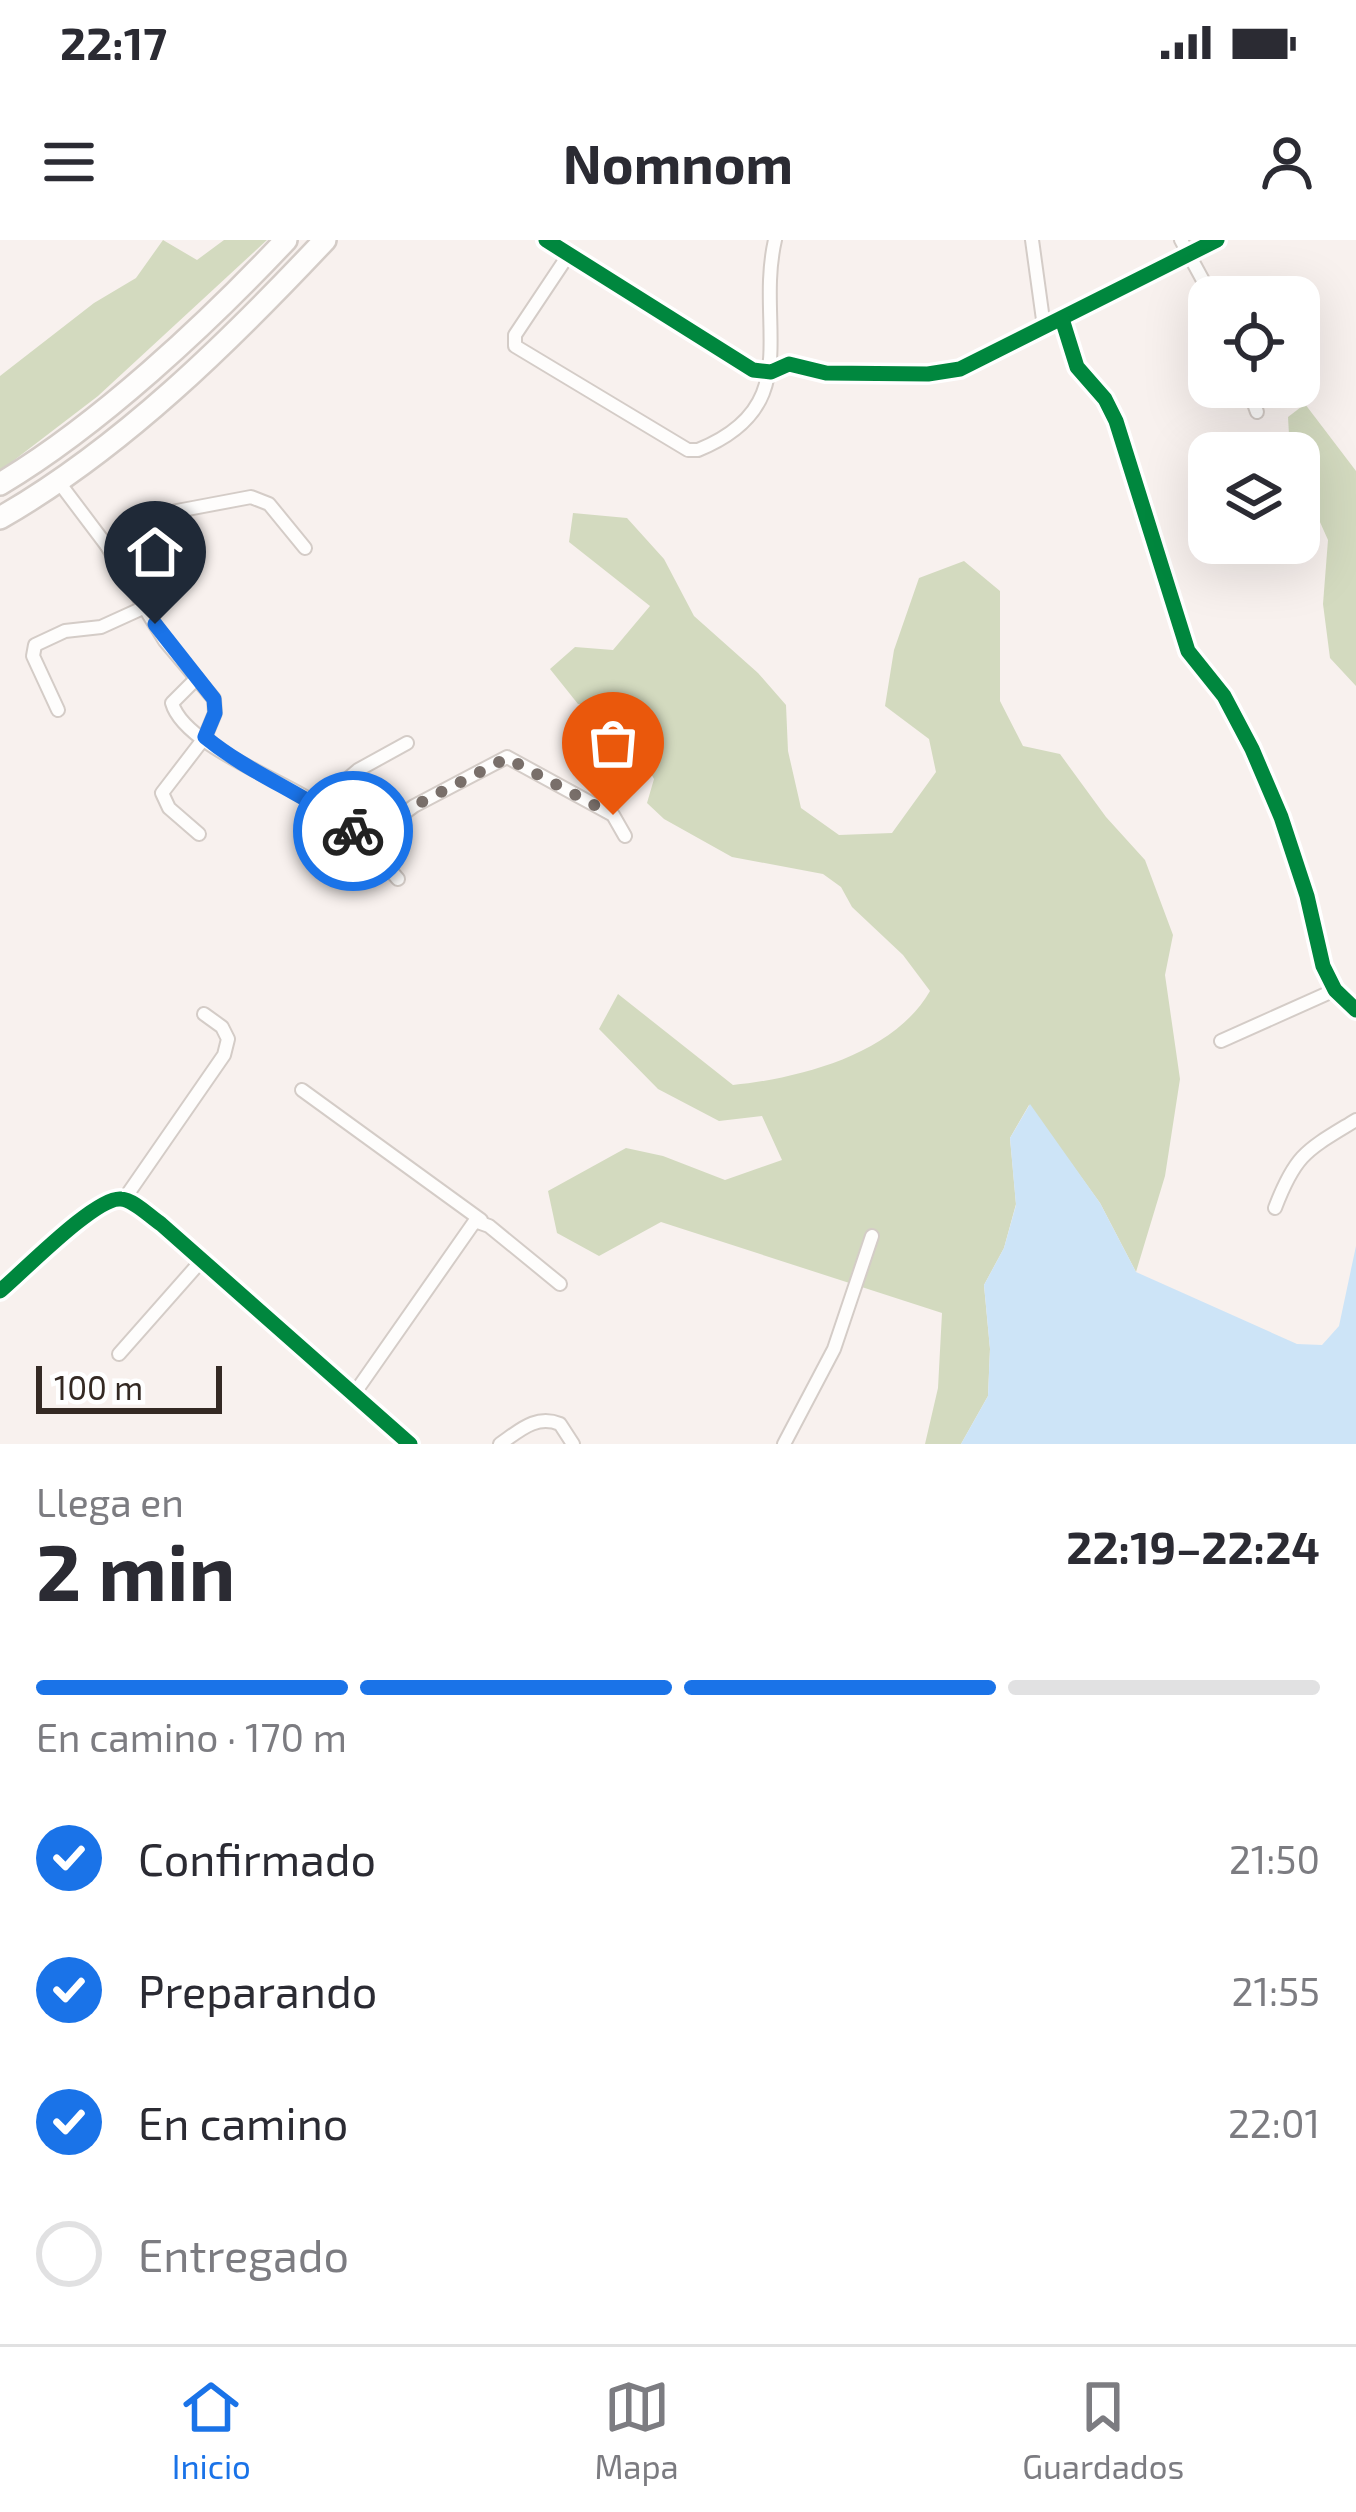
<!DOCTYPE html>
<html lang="es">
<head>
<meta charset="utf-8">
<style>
  body { margin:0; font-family:"Exo 2",sans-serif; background:#f7f7f7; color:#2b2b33; height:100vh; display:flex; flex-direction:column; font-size:45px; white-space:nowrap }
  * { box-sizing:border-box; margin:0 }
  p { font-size:39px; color:#7c7c81 }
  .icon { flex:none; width:66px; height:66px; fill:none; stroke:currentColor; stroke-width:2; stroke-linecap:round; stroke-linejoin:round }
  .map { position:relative; height:1204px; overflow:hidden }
  .drawer { display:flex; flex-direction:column; background:#fff; flex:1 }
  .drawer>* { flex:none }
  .buttons { position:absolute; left:1188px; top:36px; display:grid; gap:24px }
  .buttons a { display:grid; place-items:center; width:132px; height:132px; border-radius:24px; background:#fff; box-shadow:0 12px 48px #0002; font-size:60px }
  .scale { position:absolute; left:36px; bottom:30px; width:186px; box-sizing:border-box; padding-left:12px; border:6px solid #342923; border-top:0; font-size:33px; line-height:42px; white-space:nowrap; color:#342923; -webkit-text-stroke:9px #fff; paint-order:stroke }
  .pin { position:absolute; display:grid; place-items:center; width:102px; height:102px; color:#fff; margin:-123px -51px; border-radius:50% 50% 50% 0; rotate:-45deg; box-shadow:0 0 12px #0007 }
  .pin .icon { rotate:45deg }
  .courier { position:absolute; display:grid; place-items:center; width:120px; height:120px; margin:-60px; border:9px solid #1a73e8; border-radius:50%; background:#fff; color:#222; box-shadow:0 3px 15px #0007 }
  .overview em { font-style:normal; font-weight:700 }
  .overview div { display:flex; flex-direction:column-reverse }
  .overview { display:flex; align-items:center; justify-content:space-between; height:204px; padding:0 36px }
  h1 { font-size:78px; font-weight:700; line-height:90px }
  .bar { display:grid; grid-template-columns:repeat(4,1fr); gap:18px 12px; align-content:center; height:144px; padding:0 36px }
  .bar i { height:15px; border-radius:9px; background:#e1e1e2 }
  .bar .active { background:#1a73e8 }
  .bar p { grid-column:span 4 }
  ol { padding:0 36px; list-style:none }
  li { display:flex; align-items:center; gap:36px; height:132px }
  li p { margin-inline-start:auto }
  li .icon { padding:12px; border-radius:50%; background:#1a73e8; color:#fff; stroke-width:4 }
  li:last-child { color:#7c7c81 }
  li i { width:66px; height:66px; border:6px solid #e1e1e2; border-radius:50% }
  .status { display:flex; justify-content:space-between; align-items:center; height:84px; padding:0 60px; background:#fff; direction:ltr }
  .status svg { height:33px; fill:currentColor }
  header { display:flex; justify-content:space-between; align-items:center; height:156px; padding:0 36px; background:#fff; font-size:54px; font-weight:700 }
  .dock { display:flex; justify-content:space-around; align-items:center; height:168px; border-top:3px solid #e1e1e2; background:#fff; font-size:33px; color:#7c7c81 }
  .dock a { display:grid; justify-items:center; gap:6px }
  .dock .active { color:#1a73e8 }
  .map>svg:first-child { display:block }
  .forest { fill:#d3dabf }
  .water { fill:#cde4f7 }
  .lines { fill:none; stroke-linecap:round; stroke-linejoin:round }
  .minor-casing { stroke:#d4ccc7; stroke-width:16 }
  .trunk-casing { stroke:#d4ccc7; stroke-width:26 }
  .minor { stroke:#fefdfc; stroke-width:12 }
  .trunk { stroke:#fefdfc; stroke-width:21 }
  .cycleway-casing { stroke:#fff; stroke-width:22 }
  .cycleway { stroke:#00873e; stroke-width:15 }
  .done { stroke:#796f6a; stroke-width:12; stroke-dasharray:0 21.6 }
  .route { stroke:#1a73e8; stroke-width:15 }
</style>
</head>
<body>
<div class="status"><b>22:17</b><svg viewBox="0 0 49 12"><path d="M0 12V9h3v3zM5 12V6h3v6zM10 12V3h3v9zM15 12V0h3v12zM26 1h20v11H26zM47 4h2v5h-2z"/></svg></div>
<header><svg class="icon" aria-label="menu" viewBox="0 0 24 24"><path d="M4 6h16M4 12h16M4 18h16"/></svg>Nomnom<svg class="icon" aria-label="person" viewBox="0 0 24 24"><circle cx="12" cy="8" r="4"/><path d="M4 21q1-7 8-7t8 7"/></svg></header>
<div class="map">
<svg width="1356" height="1204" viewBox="0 0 1356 1204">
  <rect width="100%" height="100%" fill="#f8f1ee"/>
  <!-- forest -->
  <g class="forest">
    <polygon points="163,0 197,20 224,0 267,0 98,156 0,231 0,136 94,63 136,38"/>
    <polygon points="1305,164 1356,231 1356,446 1330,418 1323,364 1328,300 1299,235 1299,213 1290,213 1288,177"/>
    <path d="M 573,273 L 627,278 L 664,319 L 694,376 L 758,433 L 786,465 L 788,511 L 801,568 L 839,595 L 892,593 L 936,532 L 929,499 L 885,466 L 894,410 L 919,338 L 964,321 L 1000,351 L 1000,461 L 1023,506 L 1060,514 L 1106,577 L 1145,620 L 1173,695 L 1165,735 L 1180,839 L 1165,936 L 1136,1032 L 1100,963 L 1029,865 L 1010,898 L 1016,964 L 1004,1008 L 984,1045 L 990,1109 L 988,1156 L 961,1204 L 925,1204 L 938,1148 L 942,1073 L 661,982 L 599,1016 L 557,993 L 548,951 L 626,908 L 663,916 L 725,940 L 782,920 L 762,876 L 719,881 L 658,849 L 599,789 L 618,754 L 733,845 C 801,838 894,814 930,751 L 903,715 L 852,667 L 841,647 L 823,634 L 732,617 L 664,579 L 647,563 L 654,539 L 632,499 L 600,466 L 578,464 L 550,429 L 575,407 L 613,410 L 650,366 L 569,302 Z"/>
  </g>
  <!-- water -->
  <polygon class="water" points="1030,864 1100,963 1136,1032 1297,1104 1322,1105 1339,1086 1356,1006 1356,1204 961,1204 988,1156 990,1109 984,1045 1004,1008 1016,965 1010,898"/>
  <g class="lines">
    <defs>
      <g id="minor">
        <polyline points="546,0 753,130 771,132 789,124 826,133 928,134 960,129 1217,0"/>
        <polyline points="1032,0 1044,87"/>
        <polyline points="1181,0 1212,57"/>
        <path d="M 569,14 L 515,95 L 515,106 L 688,210 L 698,210 C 807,166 755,87 775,0"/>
        <polyline points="1062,79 1077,127 1105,159 1116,181 1188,411 1224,456 1252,509 1281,577 1307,656 1323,726 1335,750 1356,770"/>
        <polyline points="1248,147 1257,172"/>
        <polyline points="58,241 107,306 165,401 214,459 215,473 205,497 162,553 169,568 199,594"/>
        <polyline points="107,306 161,274 251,257 269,264 305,308"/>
        <path d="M 197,438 L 172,463 C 184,506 288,542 323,568 C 352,589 375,612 398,639"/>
        <polyline points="58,470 33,416 35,405 65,391 101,387 145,367"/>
        <polyline points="318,564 358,530 407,503"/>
        <polyline points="365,602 414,566 507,517 613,575 625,596"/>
        <polyline points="1221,801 1335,750"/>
        <polyline points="302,850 481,980"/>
        <polyline points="125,958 224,815 228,799 222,787 204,774"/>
        <path d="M 1275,968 C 1296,913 1307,910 1356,880"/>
        <path d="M 0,1051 C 22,1033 96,956 121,959 C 134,960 149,976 161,984 L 410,1204"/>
        <polyline points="119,1114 202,1020"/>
        <polyline points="354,1154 475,981 489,986 560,1044"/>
        <path d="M 500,1204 C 519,1191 536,1174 560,1184 L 573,1204"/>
        <polyline points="784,1204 834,1109 872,996"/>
      </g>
      <g id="trunk">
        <path d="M 0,244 C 99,185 207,84 286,0"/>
        <path d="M 0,278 C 122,208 229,102 325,0"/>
      </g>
    </defs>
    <!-- minor casing -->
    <use href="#minor" class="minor-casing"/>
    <!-- trunk casing -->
    <use href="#trunk" class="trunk-casing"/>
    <!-- minor -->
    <use href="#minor" class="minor"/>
    <!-- trunk -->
    <use href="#trunk" class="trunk"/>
    <defs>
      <g id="cycleway">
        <polyline points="546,0 753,130 771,132 789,124 826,133 928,134 960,129 1217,0"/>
        <polyline points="1062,79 1077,127 1105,159 1116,181 1188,411 1224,456 1252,509 1281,577 1307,656 1323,726 1335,750 1356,770"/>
        <path d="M 0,1051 C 22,1033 96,956 121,959 C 134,960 149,976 161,984 L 410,1204"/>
      </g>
    </defs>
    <!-- cycleway casing -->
    <use href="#cycleway" class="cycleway-casing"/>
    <!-- cycleway -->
    <use href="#cycleway" class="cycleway"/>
  </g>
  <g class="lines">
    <!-- done -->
    <polyline class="done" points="353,591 365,602 414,566 507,518 613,575"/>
    <!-- route -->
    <path class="route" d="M 155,384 L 214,459 L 215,473 L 205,497 C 251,535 307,554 353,591"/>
  </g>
</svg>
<div class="buttons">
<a><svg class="icon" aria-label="locate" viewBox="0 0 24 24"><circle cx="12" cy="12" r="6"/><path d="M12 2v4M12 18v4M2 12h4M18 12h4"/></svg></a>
<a><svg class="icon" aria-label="layers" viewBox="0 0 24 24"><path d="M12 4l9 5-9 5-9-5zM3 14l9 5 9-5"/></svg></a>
</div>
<div class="scale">100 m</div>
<div class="pin" style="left:613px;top:575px;background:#ea580c"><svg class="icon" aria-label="bag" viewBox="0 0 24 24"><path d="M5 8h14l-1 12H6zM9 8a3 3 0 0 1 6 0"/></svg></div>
<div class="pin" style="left:155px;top:384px;background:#1f2937"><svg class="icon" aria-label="home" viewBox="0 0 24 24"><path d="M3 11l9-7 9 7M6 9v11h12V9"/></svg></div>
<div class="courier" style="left:353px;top:591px"><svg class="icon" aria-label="bike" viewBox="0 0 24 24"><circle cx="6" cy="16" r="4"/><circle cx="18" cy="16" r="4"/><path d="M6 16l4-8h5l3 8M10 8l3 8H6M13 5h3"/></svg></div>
</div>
<section class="drawer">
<div class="overview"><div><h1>2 min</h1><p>Llega en</p></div><em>22:19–22:24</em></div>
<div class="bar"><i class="active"></i><i class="active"></i><i class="active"></i><i></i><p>En camino · 170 m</p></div>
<ol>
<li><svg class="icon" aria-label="check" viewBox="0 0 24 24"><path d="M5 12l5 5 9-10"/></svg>Confirmado<p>21:50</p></li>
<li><svg class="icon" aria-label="check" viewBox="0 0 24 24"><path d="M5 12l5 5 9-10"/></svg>Preparando<p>21:55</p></li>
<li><svg class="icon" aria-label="check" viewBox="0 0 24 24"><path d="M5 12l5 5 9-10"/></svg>En camino<p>22:01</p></li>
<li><i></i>Entregado</li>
</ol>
</section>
<nav class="dock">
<a class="active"><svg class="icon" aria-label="home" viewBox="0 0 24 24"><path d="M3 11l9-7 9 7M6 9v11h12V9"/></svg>Inicio</a>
<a><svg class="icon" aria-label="map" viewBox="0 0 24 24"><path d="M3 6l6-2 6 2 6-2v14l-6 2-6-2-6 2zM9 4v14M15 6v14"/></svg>Mapa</a>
<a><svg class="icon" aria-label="saved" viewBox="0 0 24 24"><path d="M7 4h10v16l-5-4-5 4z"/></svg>Guardados</a>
</nav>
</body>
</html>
